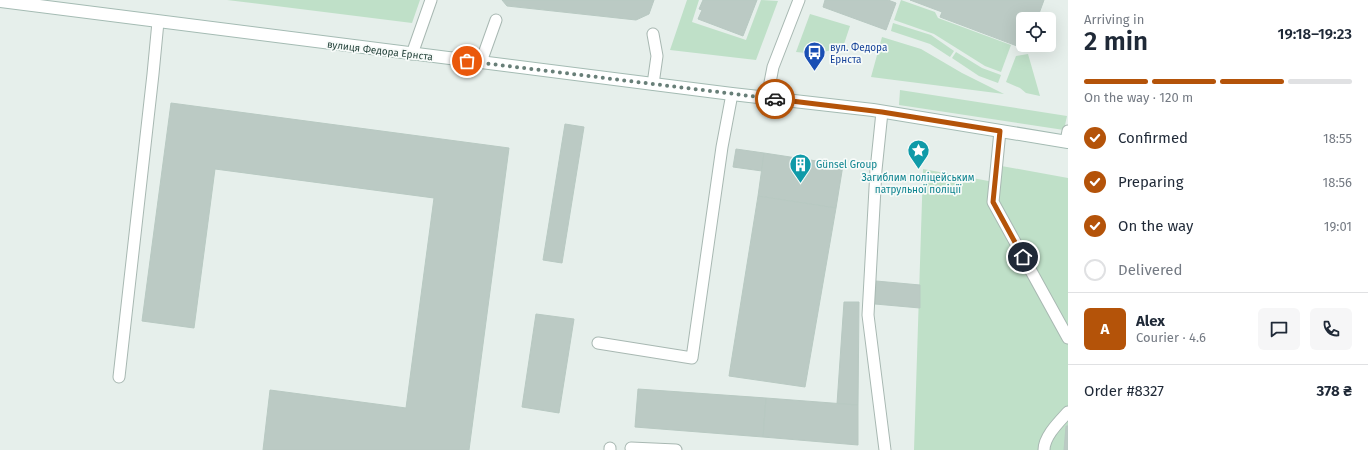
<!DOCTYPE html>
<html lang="en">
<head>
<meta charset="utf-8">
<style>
  body { margin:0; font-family:"Fira Sans",sans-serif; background:#f6f6f7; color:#1f2937; height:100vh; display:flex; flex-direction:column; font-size:15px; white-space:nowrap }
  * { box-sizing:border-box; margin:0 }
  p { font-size:13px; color:#747a83 }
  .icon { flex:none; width:22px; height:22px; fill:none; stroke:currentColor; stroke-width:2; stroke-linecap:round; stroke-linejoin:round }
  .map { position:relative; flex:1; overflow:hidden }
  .side { display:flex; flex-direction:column; background:#fff; width:300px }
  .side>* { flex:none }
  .buttons { position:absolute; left:1016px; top:12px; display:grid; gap:8px }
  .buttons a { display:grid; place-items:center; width:40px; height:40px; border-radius:6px; background:#fff; box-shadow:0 4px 16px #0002; font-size:20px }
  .pin { position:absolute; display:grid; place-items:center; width:34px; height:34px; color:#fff; margin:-17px; border:2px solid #fff; border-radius:50%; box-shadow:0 1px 4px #0007 }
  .courier { position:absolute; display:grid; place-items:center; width:40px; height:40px; margin:-20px; border:3px solid #b45309; border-radius:50%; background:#fff; color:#222; box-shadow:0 1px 5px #0007 }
  .head em { font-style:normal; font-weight:600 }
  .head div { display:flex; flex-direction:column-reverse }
  .head { display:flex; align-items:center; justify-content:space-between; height:68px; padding:0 16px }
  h1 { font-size:26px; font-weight:600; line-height:30px }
  .bar { display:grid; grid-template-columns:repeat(4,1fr); gap:6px 4px; align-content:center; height:48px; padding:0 16px }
  .bar i { height:5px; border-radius:3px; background:#e0e1e3 }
  .bar .on { background:#b45309 }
  .bar p { grid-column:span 4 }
  .line { display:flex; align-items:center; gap:10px; padding:0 16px; border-top:1px solid #e0e1e3 }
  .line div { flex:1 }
  .round { display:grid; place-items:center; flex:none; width:42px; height:42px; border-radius:6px; background:#f6f6f7 }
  ol { padding:0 16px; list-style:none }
  li { display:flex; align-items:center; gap:12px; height:44px }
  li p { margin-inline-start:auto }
  li .icon { padding:4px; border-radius:50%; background:#b45309; color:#fff; stroke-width:4 }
  li:last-child { color:#747a83 }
  li i { width:22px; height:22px; border:2px solid #e0e1e3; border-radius:50% }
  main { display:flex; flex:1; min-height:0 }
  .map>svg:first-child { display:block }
  .green { fill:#bfe0c8 }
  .building { fill:#bbcac4; stroke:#b8c9c2 }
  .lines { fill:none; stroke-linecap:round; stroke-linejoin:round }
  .lane-casing { stroke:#a8b8b2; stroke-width:13 }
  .secondary-casing { stroke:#a4bbb3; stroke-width:14 }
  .lane { stroke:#fff; stroke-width:11 }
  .secondary { stroke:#fff; stroke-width:12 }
  .done { stroke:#687f78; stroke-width:4; stroke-dasharray:0 7.2 }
  .route { stroke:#b45309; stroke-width:5 }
  .labels { text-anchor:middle; stroke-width:3.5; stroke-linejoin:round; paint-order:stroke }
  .transit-label { font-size:10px; fill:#164399; stroke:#f7fbf9; text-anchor:start }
  .street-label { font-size:10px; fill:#24423a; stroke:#f7fbf9 }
  .culture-label { font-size:10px; fill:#0d838f; stroke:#f7fbf9; text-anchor:start }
</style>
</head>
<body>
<main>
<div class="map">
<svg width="1068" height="450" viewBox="0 0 1068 450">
  <rect width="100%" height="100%" fill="#e6efeb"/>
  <!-- green -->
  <g class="green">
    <polygon points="227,0 420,0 412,23"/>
    <polygon points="687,0 699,0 692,22 746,40 761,0 778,1 756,60 670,50"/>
    <polygon points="901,0 935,12 938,18 1011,45 1001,72 985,66 934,34 894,20"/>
    <polygon points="810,14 850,26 843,47 816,54 796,52"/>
    <polygon points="893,23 931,35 954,51 950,57 930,44 891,31"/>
    <polygon points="882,37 921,49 962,73 1004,94 871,77"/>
    <polygon points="956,52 982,68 1001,75 998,83 979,76 952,58"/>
    <polygon points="1028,54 1040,96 1026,93 1020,88 1006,82 1016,56"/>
    <polygon points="900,90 1067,116 1064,130 899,105"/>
    <polygon points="996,165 1068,178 1068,450 914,450 923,169 994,182"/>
  </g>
  <!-- building -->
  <g class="building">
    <polygon points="502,0 654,0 649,14 636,20 507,6"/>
    <polygon points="703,0 757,0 743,36 698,19 702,10 699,9"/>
    <polygon points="825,0 888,0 896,3 886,30 823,7"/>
    <polygon points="910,0 1044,0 1037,19 1023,19 1023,45 1027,45 1025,49 940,17 942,12"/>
    <polygon points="171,103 509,148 469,450 263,450 270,390 406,408 434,198 215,169 194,328 142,321"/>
    <polygon points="565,124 584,127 562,263 543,260"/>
    <polygon points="736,149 764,153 762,171 733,167"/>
    <polygon points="764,153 843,165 836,208 758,196"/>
    <polygon points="758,196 836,208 805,387 729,376"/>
    <polygon points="876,281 920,285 920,308 875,304"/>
    <polygon points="844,302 859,302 858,405 837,404"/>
    <polygon points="536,314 574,319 559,413 522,407"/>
    <polygon points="638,389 766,398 763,437 635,427"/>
    <polygon points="766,398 858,405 858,445 763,437"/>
    <polygon points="1066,426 1068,426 1068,450 1064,450"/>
  </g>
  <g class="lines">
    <defs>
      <g id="lane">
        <polyline points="412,54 431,0"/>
        <polyline points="481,62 496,20"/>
        <polyline points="653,84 657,56 653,34"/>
        <polyline points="767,98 773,67 799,0"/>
        <polyline points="882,112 876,170 868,315 885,450"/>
        <polyline points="1000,131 993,202 1068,338"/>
        <polyline points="1066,141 1068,131"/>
        <polyline points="598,343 692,358 722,147 732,94"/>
        <polyline points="119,377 153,74 158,22"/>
        <polyline points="631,448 676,450"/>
        <polyline points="610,450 610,448"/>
        <path d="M 1044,450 C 1044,436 1060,421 1068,412"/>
      </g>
      <polyline id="secondary" points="0,1 732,94 873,110 1068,142"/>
    </defs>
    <!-- lane casing -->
    <use href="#lane" class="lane-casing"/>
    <!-- secondary casing -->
    <use href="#secondary" class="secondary-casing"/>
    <!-- lane -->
    <use href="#lane" class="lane"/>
    <!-- secondary -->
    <use href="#secondary" class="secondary"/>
  </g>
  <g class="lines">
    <!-- done -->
    <polyline class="done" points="467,61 775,99"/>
    <!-- route -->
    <polyline class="route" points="775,99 882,112 1000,131 993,202 1023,257"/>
  </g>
  <!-- icons -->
  <defs>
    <symbol id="bus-pin" viewBox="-11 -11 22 30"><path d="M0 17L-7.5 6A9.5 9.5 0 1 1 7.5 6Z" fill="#1a4fb4" stroke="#f7fbf9"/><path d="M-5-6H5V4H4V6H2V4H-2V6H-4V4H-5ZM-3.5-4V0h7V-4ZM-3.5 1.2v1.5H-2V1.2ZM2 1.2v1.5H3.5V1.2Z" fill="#fff"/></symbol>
    <symbol id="sight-pin" viewBox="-11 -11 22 30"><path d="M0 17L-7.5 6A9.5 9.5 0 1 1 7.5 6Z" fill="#0f9aa8" stroke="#f7fbf9"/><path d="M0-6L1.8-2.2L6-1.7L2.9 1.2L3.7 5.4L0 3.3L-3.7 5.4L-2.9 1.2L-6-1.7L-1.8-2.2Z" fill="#fff"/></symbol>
    <symbol id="building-pin" viewBox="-11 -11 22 30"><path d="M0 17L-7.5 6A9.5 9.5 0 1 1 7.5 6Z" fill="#0f9aa8" stroke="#f7fbf9"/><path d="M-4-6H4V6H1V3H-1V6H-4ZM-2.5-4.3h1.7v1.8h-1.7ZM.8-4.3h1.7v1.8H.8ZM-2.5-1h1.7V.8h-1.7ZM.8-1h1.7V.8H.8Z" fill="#fff"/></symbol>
  </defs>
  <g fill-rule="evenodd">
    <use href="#bus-pin" x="802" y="40" width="25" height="34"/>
    <use href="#sight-pin" x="906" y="138" width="25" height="34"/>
    <use href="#building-pin" x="788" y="152" width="25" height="34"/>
  </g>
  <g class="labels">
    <!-- transit labels -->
    <g class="transit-label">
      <text x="830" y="51">вул. Федора<tspan x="830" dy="12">Ернста</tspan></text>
    </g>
    <!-- street labels -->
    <g class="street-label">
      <text transform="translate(380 50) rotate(7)" y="4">вулиця Федора Ернста</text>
    </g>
    <!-- culture labels -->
    <g class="culture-label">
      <text x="816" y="168">Günsel Group</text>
      <text x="918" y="181" text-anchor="middle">Загиблим поліцейським<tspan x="918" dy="12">патрульної поліції</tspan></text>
    </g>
  </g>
</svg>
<div class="buttons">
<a><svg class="icon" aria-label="locate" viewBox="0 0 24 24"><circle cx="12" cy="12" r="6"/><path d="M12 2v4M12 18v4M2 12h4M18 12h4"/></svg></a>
</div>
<div class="pin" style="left:467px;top:61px;background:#ea580c"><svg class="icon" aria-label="bag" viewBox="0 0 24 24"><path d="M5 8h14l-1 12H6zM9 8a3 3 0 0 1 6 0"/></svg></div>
<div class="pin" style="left:1023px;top:257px;background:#1f2937"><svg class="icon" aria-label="home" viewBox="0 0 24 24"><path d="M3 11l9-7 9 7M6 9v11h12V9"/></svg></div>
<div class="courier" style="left:775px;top:99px"><svg class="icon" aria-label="car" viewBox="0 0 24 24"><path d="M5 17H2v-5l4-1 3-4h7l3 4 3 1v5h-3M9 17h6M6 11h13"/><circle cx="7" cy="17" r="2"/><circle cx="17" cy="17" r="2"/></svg></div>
</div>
<section class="side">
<div class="head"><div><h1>2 min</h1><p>Arriving in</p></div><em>19:18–19:23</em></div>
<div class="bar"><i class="on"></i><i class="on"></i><i class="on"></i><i></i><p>On the way · 120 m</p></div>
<ol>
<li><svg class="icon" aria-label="check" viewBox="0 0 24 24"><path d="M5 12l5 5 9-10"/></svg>Confirmed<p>18:55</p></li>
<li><svg class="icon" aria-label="check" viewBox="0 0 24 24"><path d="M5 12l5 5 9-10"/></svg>Preparing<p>18:56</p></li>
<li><svg class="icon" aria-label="check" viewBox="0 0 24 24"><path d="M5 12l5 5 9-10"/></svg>On the way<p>19:01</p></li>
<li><i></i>Delivered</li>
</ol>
<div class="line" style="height:72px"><b class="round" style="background:#b45309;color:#fff">A</b><div><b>Alex</b><p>Courier · 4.6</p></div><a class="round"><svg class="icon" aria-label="chat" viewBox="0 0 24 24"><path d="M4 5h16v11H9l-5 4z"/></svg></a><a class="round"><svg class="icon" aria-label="phone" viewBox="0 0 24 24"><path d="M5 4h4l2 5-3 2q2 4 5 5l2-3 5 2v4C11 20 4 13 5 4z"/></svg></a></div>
<div class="line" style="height:52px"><div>Order #8327</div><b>378 ₴</b></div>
</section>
</main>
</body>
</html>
